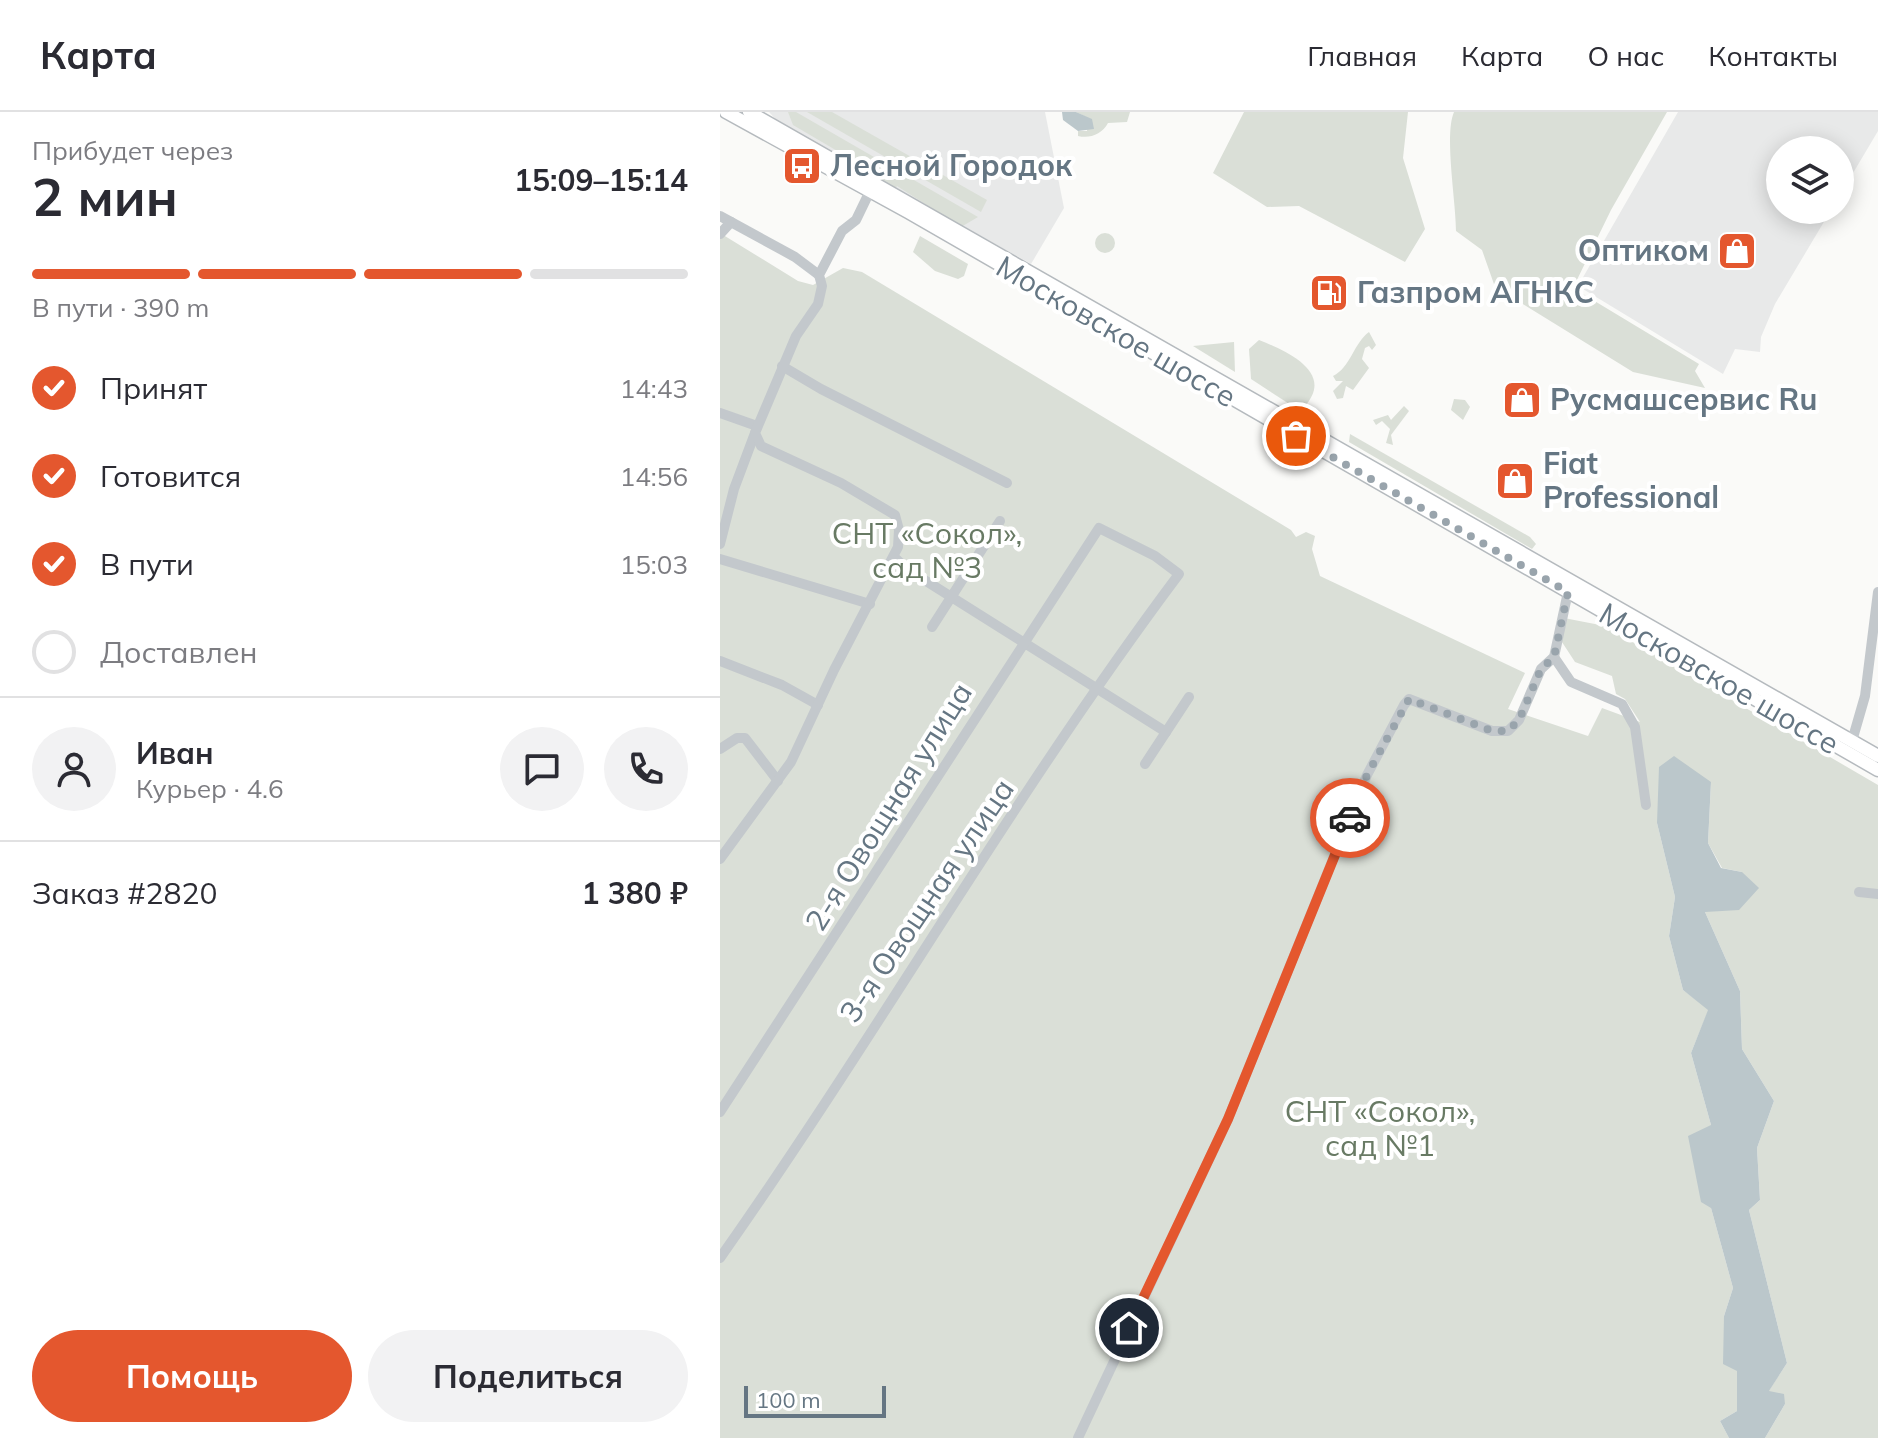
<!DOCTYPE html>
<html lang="ru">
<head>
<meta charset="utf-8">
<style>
  body { margin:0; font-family:Mulish,sans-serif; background:#f2f2f3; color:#2b2b33; height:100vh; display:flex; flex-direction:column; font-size:30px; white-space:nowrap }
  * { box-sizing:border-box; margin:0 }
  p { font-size:26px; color:#7c7c81 }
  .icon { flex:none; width:44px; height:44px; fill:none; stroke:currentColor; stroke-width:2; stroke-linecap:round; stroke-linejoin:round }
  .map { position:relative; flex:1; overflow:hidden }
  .details { display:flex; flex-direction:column; background:#fff; width:720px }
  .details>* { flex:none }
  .controls { position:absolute; left:1046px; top:24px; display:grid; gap:16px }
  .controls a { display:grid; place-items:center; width:88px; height:88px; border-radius:50%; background:#fff; box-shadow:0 4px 20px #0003; font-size:40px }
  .scale { position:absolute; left:24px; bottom:20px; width:142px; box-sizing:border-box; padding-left:8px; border:4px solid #657683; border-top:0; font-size:22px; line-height:28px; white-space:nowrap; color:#657683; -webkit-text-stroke:6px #fff; paint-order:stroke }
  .pin { position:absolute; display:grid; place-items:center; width:68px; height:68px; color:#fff; margin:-34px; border:4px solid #fff; border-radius:50%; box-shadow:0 2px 8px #0007 }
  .courier { position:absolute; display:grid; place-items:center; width:80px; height:80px; margin:-40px; border:6px solid #e4572e; border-radius:50%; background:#fff; color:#222; box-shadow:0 2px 10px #0007 }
  .head em { font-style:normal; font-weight:700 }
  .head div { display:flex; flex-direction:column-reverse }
  .head { display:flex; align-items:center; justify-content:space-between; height:136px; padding:0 32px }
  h1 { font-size:52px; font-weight:700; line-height:60px }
  .bar { display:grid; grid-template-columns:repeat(4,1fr); gap:12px 8px; align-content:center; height:96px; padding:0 32px }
  .bar i { height:10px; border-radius:6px; background:#e1e1e2 }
  .bar .active { background:#e4572e }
  .bar p { grid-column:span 4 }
  .line { display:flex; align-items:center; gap:20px; padding:0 32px; border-top:2px solid #e1e1e2 }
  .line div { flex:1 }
  .round { display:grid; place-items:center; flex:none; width:84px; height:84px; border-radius:42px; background:#f2f2f3 }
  ol { padding:0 32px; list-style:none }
  li { display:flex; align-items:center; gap:24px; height:88px }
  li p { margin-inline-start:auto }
  li .icon { padding:8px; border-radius:50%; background:#e4572e; color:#fff; stroke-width:4 }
  li:last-child { color:#7c7c81 }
  li i { width:44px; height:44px; border:4px solid #e1e1e2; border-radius:50% }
  .primary-button { display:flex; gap:16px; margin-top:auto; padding:16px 32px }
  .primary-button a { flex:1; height:92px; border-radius:48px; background:#e4572e; color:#fff; font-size:32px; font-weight:700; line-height:92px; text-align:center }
  .primary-button a+a { background:#f2f2f3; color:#2b2b33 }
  header { display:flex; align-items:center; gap:48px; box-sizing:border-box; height:112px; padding:0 40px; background:#fff; border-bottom:2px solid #e1e1e2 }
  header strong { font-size:38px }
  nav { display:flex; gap:44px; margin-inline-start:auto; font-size:28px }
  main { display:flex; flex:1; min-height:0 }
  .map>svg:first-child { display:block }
  .built { fill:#e8e9e9 }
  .green { fill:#dadfd7 }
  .water { fill:#bbc7cb }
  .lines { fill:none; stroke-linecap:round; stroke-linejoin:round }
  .major-casing { stroke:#b5babe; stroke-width:15 }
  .minor { stroke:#c3c8cc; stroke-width:10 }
  .major { stroke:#fff; stroke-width:12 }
  .done { stroke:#99a4ac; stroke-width:8; stroke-dasharray:0 14.4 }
  .route { stroke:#e4572e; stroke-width:10 }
  .labels { text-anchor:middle; stroke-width:8; stroke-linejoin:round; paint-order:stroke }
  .poi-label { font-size:30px; font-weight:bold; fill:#657683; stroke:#fff; text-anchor:start }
  .street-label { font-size:30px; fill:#657683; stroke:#fff }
  .park-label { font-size:30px; fill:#687a64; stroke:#fff }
</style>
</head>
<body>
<header>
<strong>Карта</strong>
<nav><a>Главная</a><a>Карта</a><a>О нас</a><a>Контакты</a></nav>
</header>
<main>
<section class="details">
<div class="head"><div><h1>2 мин</h1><p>Прибудет через</p></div><em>15:09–15:14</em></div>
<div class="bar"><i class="active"></i><i class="active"></i><i class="active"></i><i></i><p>В пути · 390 m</p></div>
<ol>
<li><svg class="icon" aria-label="check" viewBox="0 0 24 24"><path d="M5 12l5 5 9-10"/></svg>Принят<p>14:43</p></li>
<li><svg class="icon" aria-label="check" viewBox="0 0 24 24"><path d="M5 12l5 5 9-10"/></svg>Готовится<p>14:56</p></li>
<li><svg class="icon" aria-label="check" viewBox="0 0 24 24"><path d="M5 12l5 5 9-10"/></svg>В пути<p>15:03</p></li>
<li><i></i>Доставлен</li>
</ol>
<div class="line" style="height:144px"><a class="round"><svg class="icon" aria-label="person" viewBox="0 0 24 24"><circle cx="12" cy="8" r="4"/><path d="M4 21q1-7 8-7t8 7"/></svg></a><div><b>Иван</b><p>Курьер · 4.6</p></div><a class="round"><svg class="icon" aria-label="chat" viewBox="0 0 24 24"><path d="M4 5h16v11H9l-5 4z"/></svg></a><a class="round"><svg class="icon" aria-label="phone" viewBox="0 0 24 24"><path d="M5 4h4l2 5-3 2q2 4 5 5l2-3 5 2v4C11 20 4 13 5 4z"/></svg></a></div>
<div class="line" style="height:104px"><div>Заказ #2820</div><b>1 380 ₽</b></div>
<div class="primary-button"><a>Помощь</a><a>Поделиться</a></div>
</section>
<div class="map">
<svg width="1158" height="1326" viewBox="0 0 1158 1326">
  <rect width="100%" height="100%" fill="#fafaf8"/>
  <!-- built -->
  <g class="built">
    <polygon points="49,0 325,0 344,96 311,152 59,11"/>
    <polygon points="958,0 1158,0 1158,19 1120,83 1120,38 1060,38 1060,98 1111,98 1055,192 1041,225 1040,240 1015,237 1003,262 858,174"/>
  </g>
  <!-- green -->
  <g class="green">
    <polygon points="68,0 76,0 258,105 241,115 177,74 175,77 150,65 148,57 73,13"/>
    <polygon points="87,0 112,0 267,88 261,100"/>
    <path d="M 356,0 L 410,0 L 407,10 L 388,11 C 382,22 370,27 358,24 L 358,19 L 367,19 L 368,6 Z"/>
    <polygon points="524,0 688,0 683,46 705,117 685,150 579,94 547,95 493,61"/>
    <path d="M 734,0 L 947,0 L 891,98 L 853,176 L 979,252 L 975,259 L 985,276 L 913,260 L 775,175 L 762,138 L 736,119 C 736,89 724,23 734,0 Z"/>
    <circle cx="385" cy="131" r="10"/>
    <polygon points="0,121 78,169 93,173 123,156 142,160 571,418 576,425 586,420 595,424 592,437 600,464 805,561 788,597 868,624 882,596 920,610 905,587 896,582 892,564 855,550 840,527 844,506 885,514 1158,673 1158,1326 1045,1326 1065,1292 1048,1280 1067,1251 1029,1098 1040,1088 1037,1036 1054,989 1022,937 1020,879 985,800 1022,760 1002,756 988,731 991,670 937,711 955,785 949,824 963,878 989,897 971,941 991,1013 991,1096 1013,1176 1004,1204 1017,1259 1017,1299 1000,1309 1009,1326 0,1326"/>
    <polygon points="200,124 248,152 244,164 238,167 215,159 193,140"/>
    <path d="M 649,220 L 656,233 L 652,238 L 649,234 L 645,236 L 642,247 L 649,256 L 633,278 L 626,274 L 623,286 L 617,287 L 613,279 L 623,269 L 616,269 L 613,264 C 631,255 633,232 649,220 Z"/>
    <path d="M 539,228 C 567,239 616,261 584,295 L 577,297 L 531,267 L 529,237 Z"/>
    <polygon points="514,230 515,260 473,234"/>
    <polygon points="734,287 745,288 750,295 743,308 731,298"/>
    <polygon points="684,294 689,299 671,323 673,333 666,331 670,317 662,309 656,313 653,308 668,303 671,308"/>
    <polygon points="630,322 810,425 816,432 812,437 629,330"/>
  </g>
  <!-- water -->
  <g class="water">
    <polygon points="342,0 356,0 372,7 374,17 358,19 343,8"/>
    <polygon points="954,644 991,670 988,731 1001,756 1022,760 1039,776 1019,798 985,800 1020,879 1022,937 1054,989 1037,1036 1040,1088 1029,1098 1067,1251 1049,1279 1064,1282 1065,1292 1045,1326 1009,1326 1000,1309 1017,1299 1017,1259 1003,1252 1004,1204 1013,1176 991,1096 981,1090 968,1024 991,1013 971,941 988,898 963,878 949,824 955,785 937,711 939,655"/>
  </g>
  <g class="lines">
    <defs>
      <g id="major">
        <polyline points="6,0 188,100 1158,658"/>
        <polyline points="29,0 1158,644"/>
      </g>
    </defs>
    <!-- major casing -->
    <use href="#major" class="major-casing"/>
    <!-- minor -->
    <g class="minor">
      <polyline points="0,104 11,110"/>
      <polyline points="0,122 11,110 75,145 99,163"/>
      <polyline points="62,254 101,277 287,371"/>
      <polyline points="0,301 37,314"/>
      <polyline points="0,432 14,377 35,321"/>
      <polyline points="175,446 187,457 446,620"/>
      <polyline points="0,447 150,492"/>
      <polyline points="212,515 280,409"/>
      <polyline points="834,545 851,570 902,592 915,615 926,693"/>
      <polyline points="0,549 62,573 98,593"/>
      <polyline points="1132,629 1145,584 1158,480"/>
      <polyline points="0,637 17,626 25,626 58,669"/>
      <polyline points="425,652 469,585"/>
      <polyline points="0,747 71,650 114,558 178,435 179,418 175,403 121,371 41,334 35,321 76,224 98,192 102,174 99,163 122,119 136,108 150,79"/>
      <polyline points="1139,780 1158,782"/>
      <path d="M 0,1000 L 379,416 L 435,444 L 459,462 C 294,682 158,922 0,1146"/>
      <polyline points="358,1326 508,1007 647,663 684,593 689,587 772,619 788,619 799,608 821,557 834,545 848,480"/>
    </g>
    <!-- major -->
    <use href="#major" class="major"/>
  </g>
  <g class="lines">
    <!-- done -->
    <polyline class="done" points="576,324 848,480 834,545 821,557 799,608 788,619 772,619 689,587 647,663 630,706"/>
    <!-- route -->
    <polyline class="route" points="409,1216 508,1007 630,706"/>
  </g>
  <!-- icons -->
  <defs>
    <symbol id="bus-square" viewBox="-11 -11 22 22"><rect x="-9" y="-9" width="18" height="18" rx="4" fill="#e4572e" stroke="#fff"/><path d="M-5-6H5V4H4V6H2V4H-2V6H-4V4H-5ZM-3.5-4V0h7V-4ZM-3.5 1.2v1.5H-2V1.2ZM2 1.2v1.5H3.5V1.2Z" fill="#fff"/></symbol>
    <symbol id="shop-square" viewBox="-11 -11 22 22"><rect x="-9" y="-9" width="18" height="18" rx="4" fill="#e4572e" stroke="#fff"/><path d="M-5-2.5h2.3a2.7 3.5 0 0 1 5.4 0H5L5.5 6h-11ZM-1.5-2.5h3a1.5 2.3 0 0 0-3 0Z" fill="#fff"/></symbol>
    <symbol id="fuel-square" viewBox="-11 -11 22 22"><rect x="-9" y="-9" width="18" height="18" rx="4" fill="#e4572e" stroke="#fff"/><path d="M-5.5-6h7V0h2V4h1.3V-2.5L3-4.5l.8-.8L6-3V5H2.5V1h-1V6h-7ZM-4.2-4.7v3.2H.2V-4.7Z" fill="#fff"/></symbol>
  </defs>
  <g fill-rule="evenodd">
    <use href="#bus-square" x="60" y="32" width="44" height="44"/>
    <use href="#shop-square" x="995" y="117" width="44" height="44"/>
    <use href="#fuel-square" x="587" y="159" width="44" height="44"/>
    <use href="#shop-square" x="780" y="266" width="44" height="44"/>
    <use href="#shop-square" x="773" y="347" width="44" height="44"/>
  </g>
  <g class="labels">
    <!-- poi labels -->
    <g class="poi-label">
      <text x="110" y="64">Лесной Городок</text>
      <text x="989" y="149" text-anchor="end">Оптиком</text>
      <text x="637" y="191">Газпром АГНКС</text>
      <text x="830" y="298">Русмашсервис Ru</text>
      <text x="823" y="362">Fiat<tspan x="823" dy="34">Professional</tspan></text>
    </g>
    <!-- street labels -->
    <g class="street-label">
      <text transform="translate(396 220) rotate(30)" y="10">Московское шоссе</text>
      <text transform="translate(999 567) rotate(30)" y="10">Московское шоссе</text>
      <text transform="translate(169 695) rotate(-58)" y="10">2-я Овощная улица</text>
      <text transform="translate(207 789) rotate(-56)" y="10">3-я Овощная улица</text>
    </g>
    <!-- park labels -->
    <g class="park-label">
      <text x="207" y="432">СНТ «Сокол»,<tspan x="207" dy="34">сад №3</tspan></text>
      <text x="660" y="1010">СНТ «Сокол»,<tspan x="660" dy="34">сад №1</tspan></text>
    </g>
  </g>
</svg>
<div class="controls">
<a><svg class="icon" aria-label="layers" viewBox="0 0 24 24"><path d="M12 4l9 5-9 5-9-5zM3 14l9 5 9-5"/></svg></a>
</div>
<div class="scale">100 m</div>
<div class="pin" style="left:576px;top:324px;background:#ea580c"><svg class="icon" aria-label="bag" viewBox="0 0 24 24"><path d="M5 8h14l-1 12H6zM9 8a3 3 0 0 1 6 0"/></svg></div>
<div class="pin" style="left:409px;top:1216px;background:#1f2937"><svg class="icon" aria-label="home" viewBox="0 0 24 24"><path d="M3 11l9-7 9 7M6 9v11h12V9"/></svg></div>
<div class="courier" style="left:630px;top:706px"><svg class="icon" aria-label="car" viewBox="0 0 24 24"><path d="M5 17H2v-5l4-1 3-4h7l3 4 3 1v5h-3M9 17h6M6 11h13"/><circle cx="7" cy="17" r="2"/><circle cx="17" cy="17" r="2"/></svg></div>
</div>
</main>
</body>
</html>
